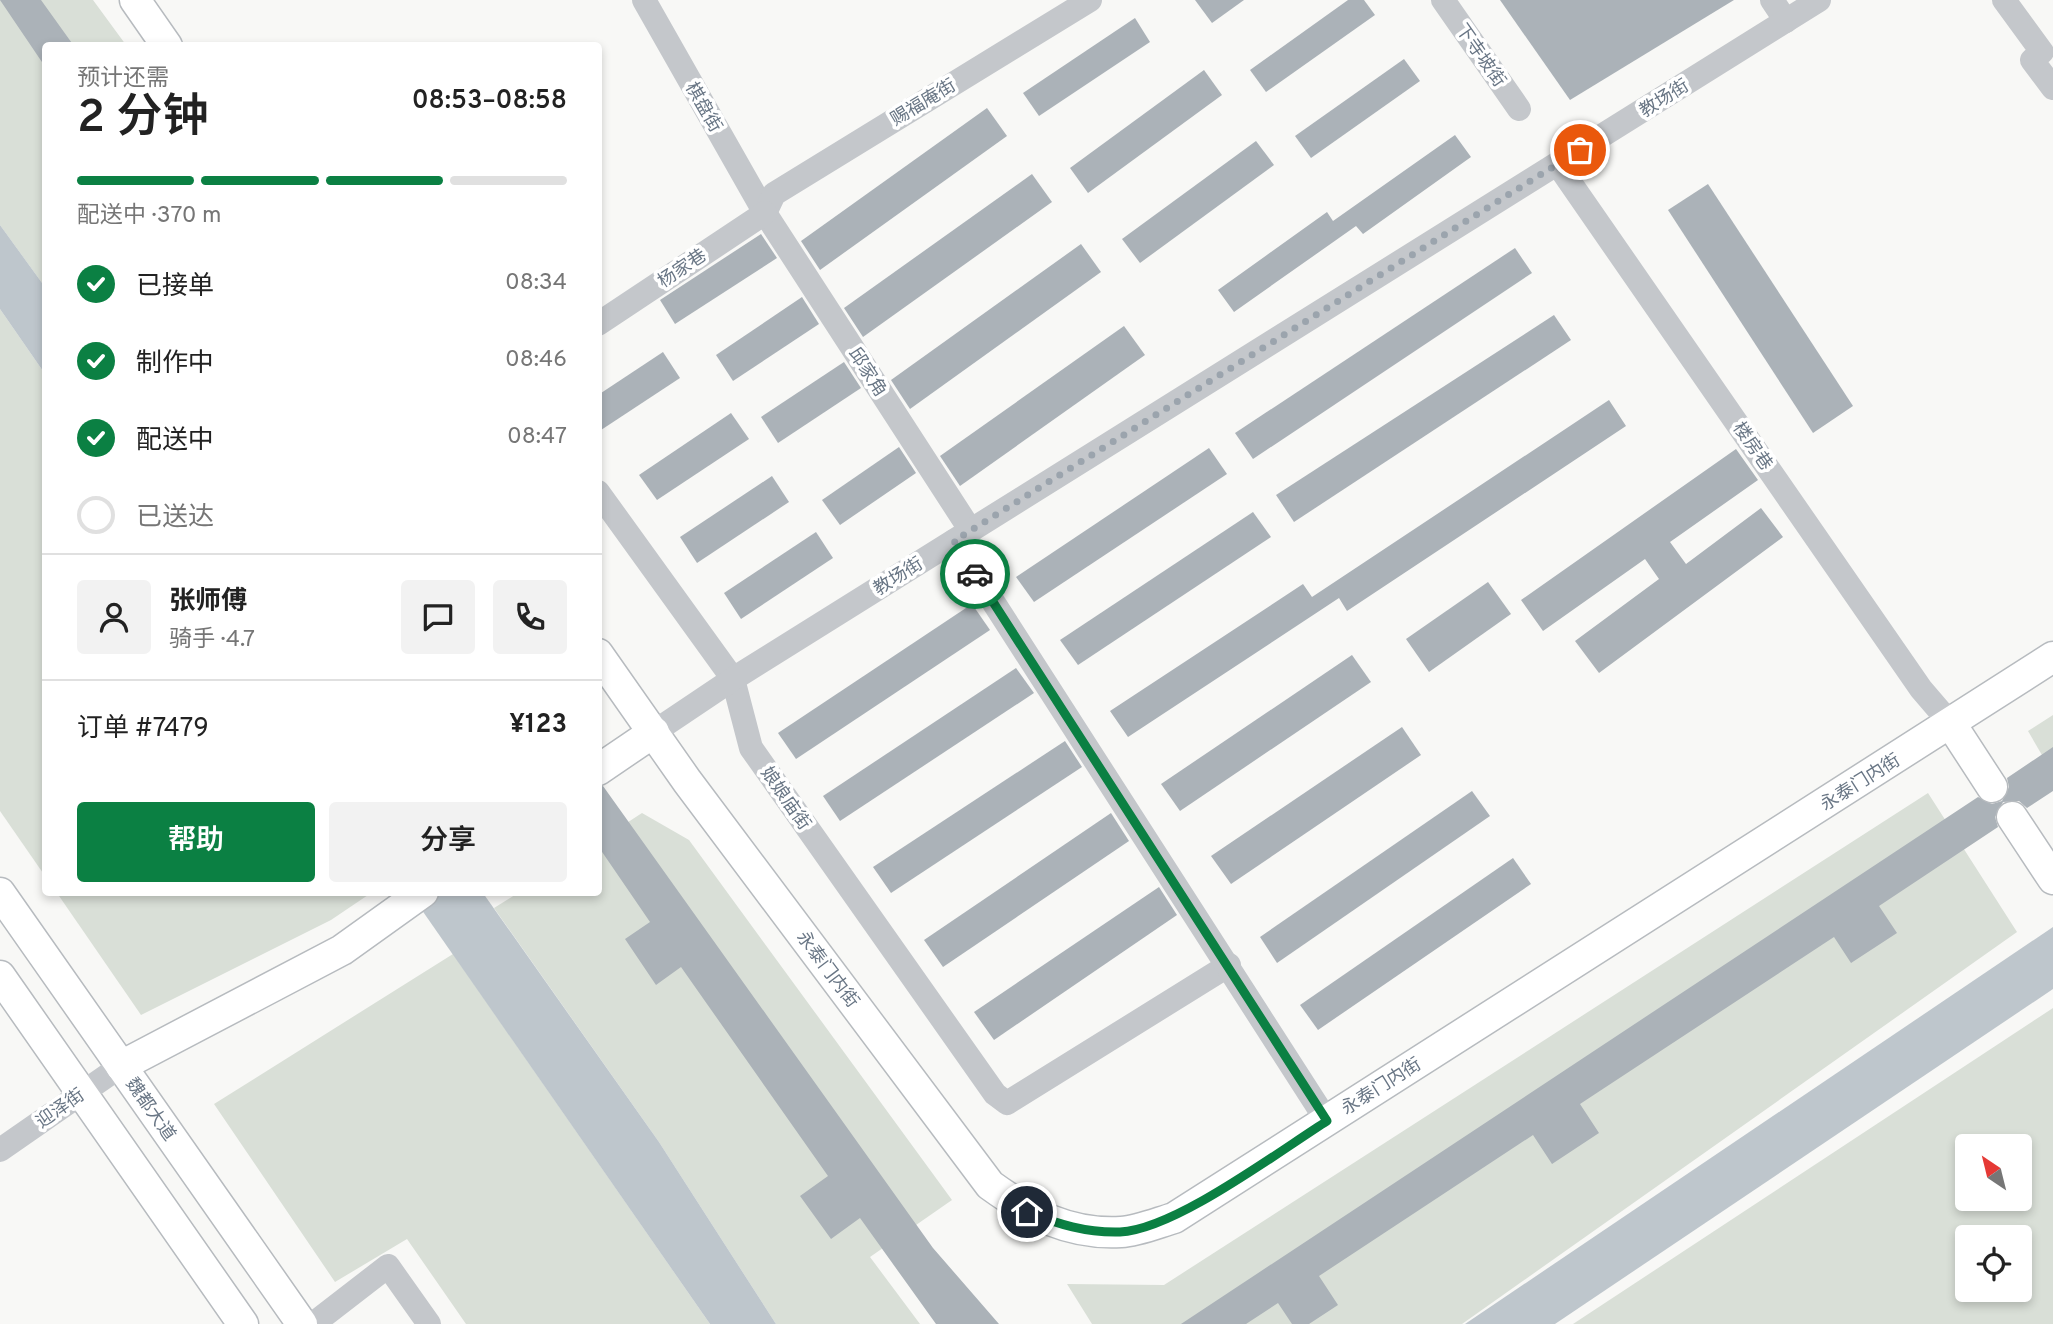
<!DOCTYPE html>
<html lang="zh">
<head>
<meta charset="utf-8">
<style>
  body { margin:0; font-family:Overpass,"Noto Sans SC",sans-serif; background:#f2f2f2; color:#222; height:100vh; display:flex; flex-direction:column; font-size:26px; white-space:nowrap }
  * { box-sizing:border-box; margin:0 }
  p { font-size:23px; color:#767676 }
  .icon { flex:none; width:38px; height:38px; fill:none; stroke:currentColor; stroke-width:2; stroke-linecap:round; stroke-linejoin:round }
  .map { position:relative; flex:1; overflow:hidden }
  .panel { position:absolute; left:42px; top:42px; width:560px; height:854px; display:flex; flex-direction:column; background:#fff; border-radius:7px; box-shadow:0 4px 10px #0003 }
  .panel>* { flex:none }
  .needle { width:46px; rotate:325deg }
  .tools { position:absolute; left:1955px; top:1134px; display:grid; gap:14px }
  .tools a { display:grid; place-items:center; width:77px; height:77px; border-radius:7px; background:#fff; box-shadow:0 4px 10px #0003; font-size:35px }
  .pin { position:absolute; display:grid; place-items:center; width:60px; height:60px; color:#fff; margin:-30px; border:4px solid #fff; border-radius:50%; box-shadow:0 2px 7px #0007 }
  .courier { position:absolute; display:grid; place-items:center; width:70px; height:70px; margin:-35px; border:5px solid #0b8043; border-radius:50%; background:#fff; color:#222; box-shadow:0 2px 9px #0007 }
  .overview em { font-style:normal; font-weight:600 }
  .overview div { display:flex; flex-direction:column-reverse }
  .overview { display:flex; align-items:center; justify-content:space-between; height:119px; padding:0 35px }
  h1 { font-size:46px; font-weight:600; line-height:52px }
  .bar { display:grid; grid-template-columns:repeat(4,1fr); gap:10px 7px; align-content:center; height:84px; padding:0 35px }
  .bar i { height:9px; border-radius:5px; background:#e0e0e0 }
  .bar .active { background:#0b8043 }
  .bar p { grid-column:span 4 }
  .line { display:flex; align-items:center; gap:18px; padding:0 35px; border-top:2px solid #e0e0e0 }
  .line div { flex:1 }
  .round { display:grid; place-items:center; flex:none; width:74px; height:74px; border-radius:7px; background:#f2f2f2 }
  ol { padding:0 35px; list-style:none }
  li { display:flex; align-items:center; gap:21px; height:77px }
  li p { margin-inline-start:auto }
  li .icon { padding:7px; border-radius:50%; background:#0b8043; color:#fff; stroke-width:4 }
  li:last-child { color:#767676 }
  li i { width:38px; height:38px; border:4px solid #e0e0e0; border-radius:50% }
  .cta { display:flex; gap:14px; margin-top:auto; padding:14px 35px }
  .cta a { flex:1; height:80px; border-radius:7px; background:#0b8043; color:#fff; font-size:28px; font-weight:600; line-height:80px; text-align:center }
  .cta a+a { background:#f2f2f2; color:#222 }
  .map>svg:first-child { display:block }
  .green { fill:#d9dfd7; fill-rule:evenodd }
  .water { fill:#bec6cc }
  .building { fill:#abb2b8 }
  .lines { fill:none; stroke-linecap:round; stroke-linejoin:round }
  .major-casing { stroke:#b7bbbf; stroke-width:33 }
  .minor { stroke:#c4c7cb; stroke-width:24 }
  .major { stroke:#fff; stroke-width:30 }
  .done { stroke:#9ba4ad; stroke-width:7; stroke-dasharray:0 12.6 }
  .route { stroke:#0b8043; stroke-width:9 }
  .labels { text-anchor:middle; stroke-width:7; stroke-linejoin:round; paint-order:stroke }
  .street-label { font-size:18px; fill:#697685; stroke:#fff }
</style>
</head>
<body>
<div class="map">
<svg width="2053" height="1324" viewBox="0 0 2053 1324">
  <rect width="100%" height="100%" fill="#f8f8f6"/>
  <!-- green -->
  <g class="green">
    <polygon points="0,0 93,0 126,45 46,46 45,287 0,225"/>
    <polygon points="0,309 45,374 45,876 0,811"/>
    <polygon points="2053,715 2053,774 2028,731"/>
    <polygon points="1928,793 2017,932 1462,1324 1092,1324 1067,1284 1164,1285"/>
    <polygon points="642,813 689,840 952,1200 870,1257 920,1324 776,1324 659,1142 494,908 518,893 598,892 599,841"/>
    <polygon points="57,893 371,893 331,920 141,1015"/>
    <polygon points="453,954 710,1324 466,1324 407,1239 335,1282 214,1104"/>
    <path d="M 2053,1008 L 2053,1324 L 1573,1324 ZM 1967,1146 L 2020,1146 L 2020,1199 L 1967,1199 ZM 1967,1237 L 2020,1237 L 2020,1290 L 1967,1290 Z"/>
  </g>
  <!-- water -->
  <g class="water">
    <polygon points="0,225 45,287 45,374 0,309"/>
    <polygon points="410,893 483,893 659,1142 776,1324 710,1324"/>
    <polygon points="2053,927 2053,989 1555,1324 1465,1324"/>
  </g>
  <!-- building -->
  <g class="building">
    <polygon points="0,0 41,0 74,46 46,46 46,68"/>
    <polygon points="1195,0 1244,0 1212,23"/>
    <polygon points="1348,0 1364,0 1375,15 1266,92 1250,70"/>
    <polygon points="1500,0 1734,0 1570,100"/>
    <polygon points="1135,18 1150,42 1039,116 1023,93"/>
    <polygon points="1404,59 1420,81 1311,158 1295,136"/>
    <polygon points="1204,70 1222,95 1088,193 1070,168"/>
    <polygon points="987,108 1007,136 820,270 801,241"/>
    <polygon points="1455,135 1471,157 1363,234 1356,226 1234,312 1218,290 1327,212 1333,221"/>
    <polygon points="1256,141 1274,165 1140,263 1122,239"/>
    <polygon points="1032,174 1052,202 863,337 844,308"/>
    <polygon points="1708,184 1853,406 1813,433 1668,210"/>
    <polygon points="761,234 777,258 675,324 660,300"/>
    <polygon points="1081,244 1101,272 910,409 891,380"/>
    <polygon points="1515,248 1532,273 1253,459 1235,433"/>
    <polygon points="802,297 819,324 733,381 716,355"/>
    <polygon points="1554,315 1571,340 1294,522 1276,495"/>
    <polygon points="1124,326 1145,355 960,486 940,456"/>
    <polygon points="663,352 680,378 598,432 598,395"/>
    <polygon points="844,362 861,388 778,443 761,417"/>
    <polygon points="1609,400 1626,426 1347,611 1339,598 1128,737 1110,711 1303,584 1312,597"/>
    <polygon points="731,413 749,439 657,500 639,475"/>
    <polygon points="899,447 916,473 840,525 822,500"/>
    <polygon points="1209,448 1227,474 1034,602 1016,577"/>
    <polygon points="1736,449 1758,480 1670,542 1686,564 1761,508 1783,537 1599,673 1575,641 1659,579 1645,559 1543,631 1521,600"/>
    <polygon points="772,476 789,502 697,563 680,537"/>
    <polygon points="1253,512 1271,537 1078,665 1060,640"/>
    <polygon points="816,532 833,558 741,619 724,593"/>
    <polygon points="1488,582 1511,614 1429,672 1406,639"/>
    <polygon points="972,604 990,630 796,759 778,733"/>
    <polygon points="1352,655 1371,682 1180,811 1161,784"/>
    <polygon points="1016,668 1034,693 840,821 823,796"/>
    <polygon points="1402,727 1421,755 1231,884 1211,856"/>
    <polygon points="1065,741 1082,767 891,893 873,867"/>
    <polygon points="2053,747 2053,791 2027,808 2019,801 2003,802 1995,817 1998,827 1879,906 1897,933 1851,963 1834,937 1580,1104 1599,1133 1552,1164 1533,1135 1319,1276 1338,1305 1309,1324 1292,1324 1278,1303 1246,1324 1181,1324 1978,797 1992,804 2002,801 2009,787 2007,778"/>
    <polygon points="603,786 933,1248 999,1324 936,1324 860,1218 831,1239 800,1196 828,1176 681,967 656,985 625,939 650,922 598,846 598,787"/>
    <polygon points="1472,791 1490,816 1277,963 1260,937"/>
    <polygon points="1111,813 1129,841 943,967 924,940"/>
    <polygon points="1513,858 1531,884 1318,1030 1300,1005"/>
    <polygon points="1159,887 1177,915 994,1040 974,1012"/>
  </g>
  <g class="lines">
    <defs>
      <g id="major">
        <polyline points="135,0 167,46"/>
        <path d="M 598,654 L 687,781 L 990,1185 C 1030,1214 1069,1235 1121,1232 C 1138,1231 1157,1223 1174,1218 L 2053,657"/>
        <polyline points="1951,724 1992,787"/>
        <polyline points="598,770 654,732"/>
        <polyline points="2012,817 2053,879"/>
        <polyline points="0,893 302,1324"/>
        <polyline points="0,976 243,1324"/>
        <polyline points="121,1066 342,950 423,892"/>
      </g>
    </defs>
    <!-- major casing -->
    <use href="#major" class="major-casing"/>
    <!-- minor -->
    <g class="minor">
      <polyline points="644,0 765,213 971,531"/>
      <polyline points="1443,0 1519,109"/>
      <polyline points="1772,0 1786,21"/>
      <polyline points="2004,0 2042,52 2032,60 2053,88"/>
      <polyline points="1558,165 1921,689 1951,724"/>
      <polyline points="765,213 774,194 1090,0"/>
      <polyline points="598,324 765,213"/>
      <polyline points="598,492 733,679 751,748 995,1094 1007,1103 1229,965"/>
      <polyline points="954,541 1327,1121"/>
      <polyline points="654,732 733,679 1819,0"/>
      <polyline points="0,1150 121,1066"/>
      <polyline points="313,1324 388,1266 429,1324"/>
    </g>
    <!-- major -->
    <use href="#major" class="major"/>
  </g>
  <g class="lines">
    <!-- done -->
    <polyline class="done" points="975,574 954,541 1580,150"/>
    <!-- route -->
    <path class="route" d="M 975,574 L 1327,1121 C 1278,1152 1174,1230 1120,1232 C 1086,1233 1058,1224 1027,1212"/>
  </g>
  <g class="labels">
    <!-- street labels -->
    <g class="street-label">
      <text transform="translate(1481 55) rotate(55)" y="6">下寺坡街</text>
      <text transform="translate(1664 98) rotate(-32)" y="6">教场街</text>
      <text transform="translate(923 102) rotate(-31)" y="6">赐福庵街</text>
      <text transform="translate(704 107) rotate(60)" y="6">棋盘街</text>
      <text transform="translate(682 268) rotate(-34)" y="6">杨家巷</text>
      <text transform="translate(868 372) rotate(57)" y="6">邱家角</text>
      <text transform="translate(1753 446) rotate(55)" y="6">楼房巷</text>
      <text transform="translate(898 576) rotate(-32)" y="6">教场街</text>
      <text transform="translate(1860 782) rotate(-32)" y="6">永泰门内街</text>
      <text transform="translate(786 798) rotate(55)" y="6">娘娘庙街</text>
      <text transform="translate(828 969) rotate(53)" y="6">永泰门内街</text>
      <text transform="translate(1381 1086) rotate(-32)" y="6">永泰门内街</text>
      <text transform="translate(60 1108) rotate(-35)" y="6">迎泽街</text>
      <text transform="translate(151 1109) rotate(55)" y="6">魏都大道</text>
    </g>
  </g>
</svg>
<div class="tools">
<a><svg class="needle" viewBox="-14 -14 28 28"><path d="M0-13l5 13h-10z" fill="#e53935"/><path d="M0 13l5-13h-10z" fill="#767676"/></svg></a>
<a><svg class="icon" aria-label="locate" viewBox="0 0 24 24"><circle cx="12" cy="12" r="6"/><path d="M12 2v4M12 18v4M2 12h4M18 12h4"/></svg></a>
</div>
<div class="pin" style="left:1580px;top:150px;background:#ea580c"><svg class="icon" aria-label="bag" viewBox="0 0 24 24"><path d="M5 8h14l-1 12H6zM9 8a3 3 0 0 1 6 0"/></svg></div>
<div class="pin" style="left:1027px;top:1212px;background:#1f2937"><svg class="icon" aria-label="home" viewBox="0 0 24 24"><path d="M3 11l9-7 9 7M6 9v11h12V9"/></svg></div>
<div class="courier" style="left:975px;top:574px"><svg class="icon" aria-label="car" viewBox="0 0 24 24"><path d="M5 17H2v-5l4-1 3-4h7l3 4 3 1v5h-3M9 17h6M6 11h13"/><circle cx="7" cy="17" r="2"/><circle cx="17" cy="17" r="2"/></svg></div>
<section class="panel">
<div class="overview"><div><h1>2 分钟</h1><p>预计还需</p></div><em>08:53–08:58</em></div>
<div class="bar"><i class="active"></i><i class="active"></i><i class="active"></i><i></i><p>配送中 · 370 m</p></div>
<ol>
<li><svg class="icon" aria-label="check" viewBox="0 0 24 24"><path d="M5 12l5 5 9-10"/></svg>已接单<p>08:34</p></li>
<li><svg class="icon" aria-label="check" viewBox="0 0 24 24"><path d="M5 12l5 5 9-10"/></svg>制作中<p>08:46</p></li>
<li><svg class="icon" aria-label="check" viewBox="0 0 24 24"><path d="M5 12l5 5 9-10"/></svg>配送中<p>08:47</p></li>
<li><i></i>已送达</li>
</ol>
<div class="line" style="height:126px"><a class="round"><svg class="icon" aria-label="person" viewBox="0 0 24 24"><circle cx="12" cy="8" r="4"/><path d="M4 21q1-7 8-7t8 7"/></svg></a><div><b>张师傅</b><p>骑手 · 4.7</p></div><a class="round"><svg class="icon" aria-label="chat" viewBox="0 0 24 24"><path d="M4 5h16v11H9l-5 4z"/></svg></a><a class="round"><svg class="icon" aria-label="phone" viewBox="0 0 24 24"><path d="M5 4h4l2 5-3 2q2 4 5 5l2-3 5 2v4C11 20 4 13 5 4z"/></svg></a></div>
<div class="line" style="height:91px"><div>订单 #7479</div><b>¥123</b></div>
<div class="cta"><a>帮助</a><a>分享</a></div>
</section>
</div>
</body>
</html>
